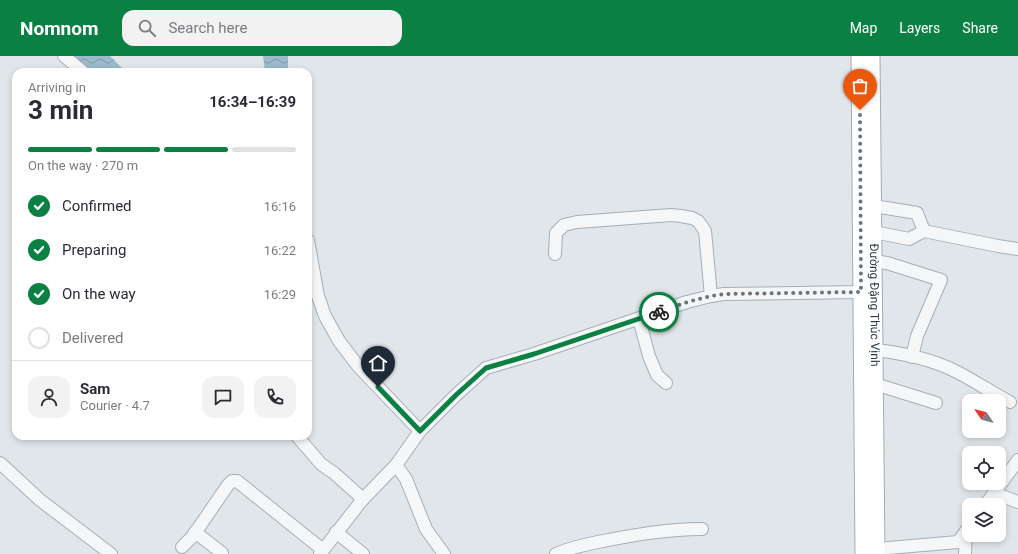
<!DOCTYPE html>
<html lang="en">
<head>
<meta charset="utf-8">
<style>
  body { margin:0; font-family:Roboto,sans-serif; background:#f2f2f3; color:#2b2b33; height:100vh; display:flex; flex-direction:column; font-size:15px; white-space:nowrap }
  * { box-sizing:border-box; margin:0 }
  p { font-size:13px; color:#7c7c81 }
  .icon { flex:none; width:22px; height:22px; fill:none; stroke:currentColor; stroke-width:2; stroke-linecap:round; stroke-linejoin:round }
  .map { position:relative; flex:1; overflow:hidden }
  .side { position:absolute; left:12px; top:12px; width:300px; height:372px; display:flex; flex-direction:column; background:#fff; border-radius:12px; box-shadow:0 2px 6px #0003 }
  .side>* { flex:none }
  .needle { width:26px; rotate:305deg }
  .fabs { position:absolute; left:962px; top:338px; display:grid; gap:8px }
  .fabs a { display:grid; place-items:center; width:44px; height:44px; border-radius:8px; background:#fff; box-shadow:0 2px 6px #0003; font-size:20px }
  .pin { position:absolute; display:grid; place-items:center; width:34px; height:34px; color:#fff; margin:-41px -17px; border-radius:50% 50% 50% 0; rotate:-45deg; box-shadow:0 0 4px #0007 }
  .pin .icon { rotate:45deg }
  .courier { position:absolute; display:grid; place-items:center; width:40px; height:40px; margin:-20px; border:3px solid #0b8043; border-radius:50%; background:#fff; color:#222; box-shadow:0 1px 5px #0007 }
  .summary em { font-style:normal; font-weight:700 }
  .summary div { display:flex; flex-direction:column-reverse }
  .summary { display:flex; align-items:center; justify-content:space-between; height:68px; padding:0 16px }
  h1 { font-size:26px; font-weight:700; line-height:30px }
  .bar { display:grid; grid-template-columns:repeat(4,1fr); gap:6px 4px; align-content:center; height:48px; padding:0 16px }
  .bar i { height:5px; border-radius:3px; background:#e1e1e2 }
  .bar .selected { background:#0b8043 }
  .bar p { grid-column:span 4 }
  .line { display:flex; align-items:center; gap:10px; padding:0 16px; border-top:1px solid #e1e1e2 }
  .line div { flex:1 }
  .round { display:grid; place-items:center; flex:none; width:42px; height:42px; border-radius:12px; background:#f2f2f3 }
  ol { padding:0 16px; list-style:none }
  li { display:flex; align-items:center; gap:12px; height:44px }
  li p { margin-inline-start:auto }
  li .icon { padding:4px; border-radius:50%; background:#0b8043; color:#fff; stroke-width:4 }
  li:last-child { color:#7c7c81 }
  li i { width:22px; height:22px; border:2px solid #e1e1e2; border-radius:50% }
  header { display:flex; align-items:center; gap:24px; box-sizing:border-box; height:56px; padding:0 20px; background:#0b8043; color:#fff }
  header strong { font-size:19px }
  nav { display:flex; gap:22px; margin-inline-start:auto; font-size:14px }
  .search { width:280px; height:36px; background:#f2f2f3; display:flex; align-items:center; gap:10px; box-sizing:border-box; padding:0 14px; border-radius:12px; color:#7c7c81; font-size:15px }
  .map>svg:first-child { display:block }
  .water { fill:url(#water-waves) }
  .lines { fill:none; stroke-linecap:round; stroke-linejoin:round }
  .minor-casing { stroke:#a6aeb5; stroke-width:14 }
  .major-casing { stroke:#a0acb6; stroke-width:17 }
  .minor { stroke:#f4f6f8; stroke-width:12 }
  .major { stroke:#fff; stroke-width:15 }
  .done { stroke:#69747d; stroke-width:4; stroke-dasharray:0 7.2 }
  .route { stroke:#0b8043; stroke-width:5 }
  .labels { text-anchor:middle; stroke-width:3.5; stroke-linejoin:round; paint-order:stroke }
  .street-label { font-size:12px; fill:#293643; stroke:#f1f5f8 }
</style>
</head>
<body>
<header>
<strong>Nomnom</strong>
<div class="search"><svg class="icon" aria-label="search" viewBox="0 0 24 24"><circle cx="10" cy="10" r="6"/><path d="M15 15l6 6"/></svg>Search here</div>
<nav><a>Map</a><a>Layers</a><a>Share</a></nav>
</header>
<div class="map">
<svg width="1018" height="498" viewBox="0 0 1018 498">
  <defs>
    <pattern id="water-waves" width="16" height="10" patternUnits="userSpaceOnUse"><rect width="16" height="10" fill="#9bbacb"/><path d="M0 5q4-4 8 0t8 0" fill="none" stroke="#7e98a6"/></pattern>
  </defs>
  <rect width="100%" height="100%" fill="#e1e6ea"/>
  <!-- water -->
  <g class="water">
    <polygon points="70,0 110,0 126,16 88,16"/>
    <polygon points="263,0 288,0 288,16 265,16"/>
  </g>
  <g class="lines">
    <defs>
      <g id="minor">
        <polyline points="64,0 83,16"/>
        <polyline points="874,150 917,157 924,175"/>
        <polyline points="874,176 909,183 924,175 998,190 1018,193"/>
        <polyline points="308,184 318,240 325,260 339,285 358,310 420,375"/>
        <polyline points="555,198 556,177 564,169 577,166 671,159 681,160 692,162 698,165 705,175 711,240"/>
        <polyline points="874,205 887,207 941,224 917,280 912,301"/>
        <polyline points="639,263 649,300 657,319 666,327"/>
        <path d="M 875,294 C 902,297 932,303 957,316 C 975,325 992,337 1010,346"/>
        <polyline points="875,328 936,347"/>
        <polyline points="297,380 321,408 334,417 363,443"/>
        <polyline points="0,407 40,444 111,498"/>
        <polyline points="396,409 406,423 426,473 444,498"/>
        <polyline points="992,440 1018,404"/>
        <polyline points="985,449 992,440 999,439 1018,446"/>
        <polyline points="195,476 222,497"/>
        <polyline points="336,476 363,498"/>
        <polyline points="182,491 193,480 228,429 232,425 237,425 323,494"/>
        <polyline points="877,493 958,486 969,471"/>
        <polyline points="320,498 363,443 396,409 420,375 456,339 486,312 534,298 687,246 711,240 724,238 861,236"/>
        <path d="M 556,498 C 569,492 583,489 598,486 C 633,479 667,473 702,473"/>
        <polyline points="965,498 966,475"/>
      </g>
      <g id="major">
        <polyline points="859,0 863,498"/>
        <path id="s1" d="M 872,0 L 877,498"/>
      </g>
    </defs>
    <!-- minor casing -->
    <use href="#minor" class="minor-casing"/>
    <!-- major casing -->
    <use href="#major" class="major-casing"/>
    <!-- minor -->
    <use href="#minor" class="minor"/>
    <!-- major -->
    <use href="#major" class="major"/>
  </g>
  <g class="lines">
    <!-- done -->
    <path class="done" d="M 659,256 C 680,248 702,241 724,238 L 861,236 L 860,54"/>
    <!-- route -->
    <polyline class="route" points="378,331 420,375 456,339 486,312 534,298 659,256"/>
  </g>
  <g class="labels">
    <!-- street labels -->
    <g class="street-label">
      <text dy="4" stroke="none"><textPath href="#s1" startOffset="249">Đường Đặng Thúc Vịnh</textPath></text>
    </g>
  </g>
</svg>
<div class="fabs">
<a><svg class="needle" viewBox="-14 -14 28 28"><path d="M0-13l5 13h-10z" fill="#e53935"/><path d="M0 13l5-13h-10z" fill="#7c7c81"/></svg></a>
<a><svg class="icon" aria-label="locate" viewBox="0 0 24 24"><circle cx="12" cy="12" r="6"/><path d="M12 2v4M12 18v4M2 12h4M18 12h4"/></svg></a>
<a><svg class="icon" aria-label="layers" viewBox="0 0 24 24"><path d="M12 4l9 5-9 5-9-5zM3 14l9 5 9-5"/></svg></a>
</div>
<div class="pin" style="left:860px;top:54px;background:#ea580c"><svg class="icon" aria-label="bag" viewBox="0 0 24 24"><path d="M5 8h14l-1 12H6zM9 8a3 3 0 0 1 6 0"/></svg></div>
<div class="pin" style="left:378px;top:331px;background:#1f2937"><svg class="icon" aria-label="home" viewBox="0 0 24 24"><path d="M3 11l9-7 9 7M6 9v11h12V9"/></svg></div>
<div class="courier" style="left:659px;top:256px"><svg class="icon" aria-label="bike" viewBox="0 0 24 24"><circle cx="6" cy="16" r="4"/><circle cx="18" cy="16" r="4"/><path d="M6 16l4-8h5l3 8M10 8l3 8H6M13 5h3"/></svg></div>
<section class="side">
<div class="summary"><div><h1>3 min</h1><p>Arriving in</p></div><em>16:34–16:39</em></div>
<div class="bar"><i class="selected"></i><i class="selected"></i><i class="selected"></i><i></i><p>On the way · 270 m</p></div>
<ol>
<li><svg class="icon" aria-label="check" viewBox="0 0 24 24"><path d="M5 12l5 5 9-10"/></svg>Confirmed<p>16:16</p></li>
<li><svg class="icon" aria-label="check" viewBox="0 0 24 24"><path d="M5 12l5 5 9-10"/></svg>Preparing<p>16:22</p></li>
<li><svg class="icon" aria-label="check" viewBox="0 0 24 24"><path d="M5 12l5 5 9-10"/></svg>On the way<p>16:29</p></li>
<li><i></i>Delivered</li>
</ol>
<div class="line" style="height:72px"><a class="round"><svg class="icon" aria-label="person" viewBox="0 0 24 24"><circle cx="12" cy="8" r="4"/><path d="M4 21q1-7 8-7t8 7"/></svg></a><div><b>Sam</b><p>Courier · 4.7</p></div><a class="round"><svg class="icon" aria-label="chat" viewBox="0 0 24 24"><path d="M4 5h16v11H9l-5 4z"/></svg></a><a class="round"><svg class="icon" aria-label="phone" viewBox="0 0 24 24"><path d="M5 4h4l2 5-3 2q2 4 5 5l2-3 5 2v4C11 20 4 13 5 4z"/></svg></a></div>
</section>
</div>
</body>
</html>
